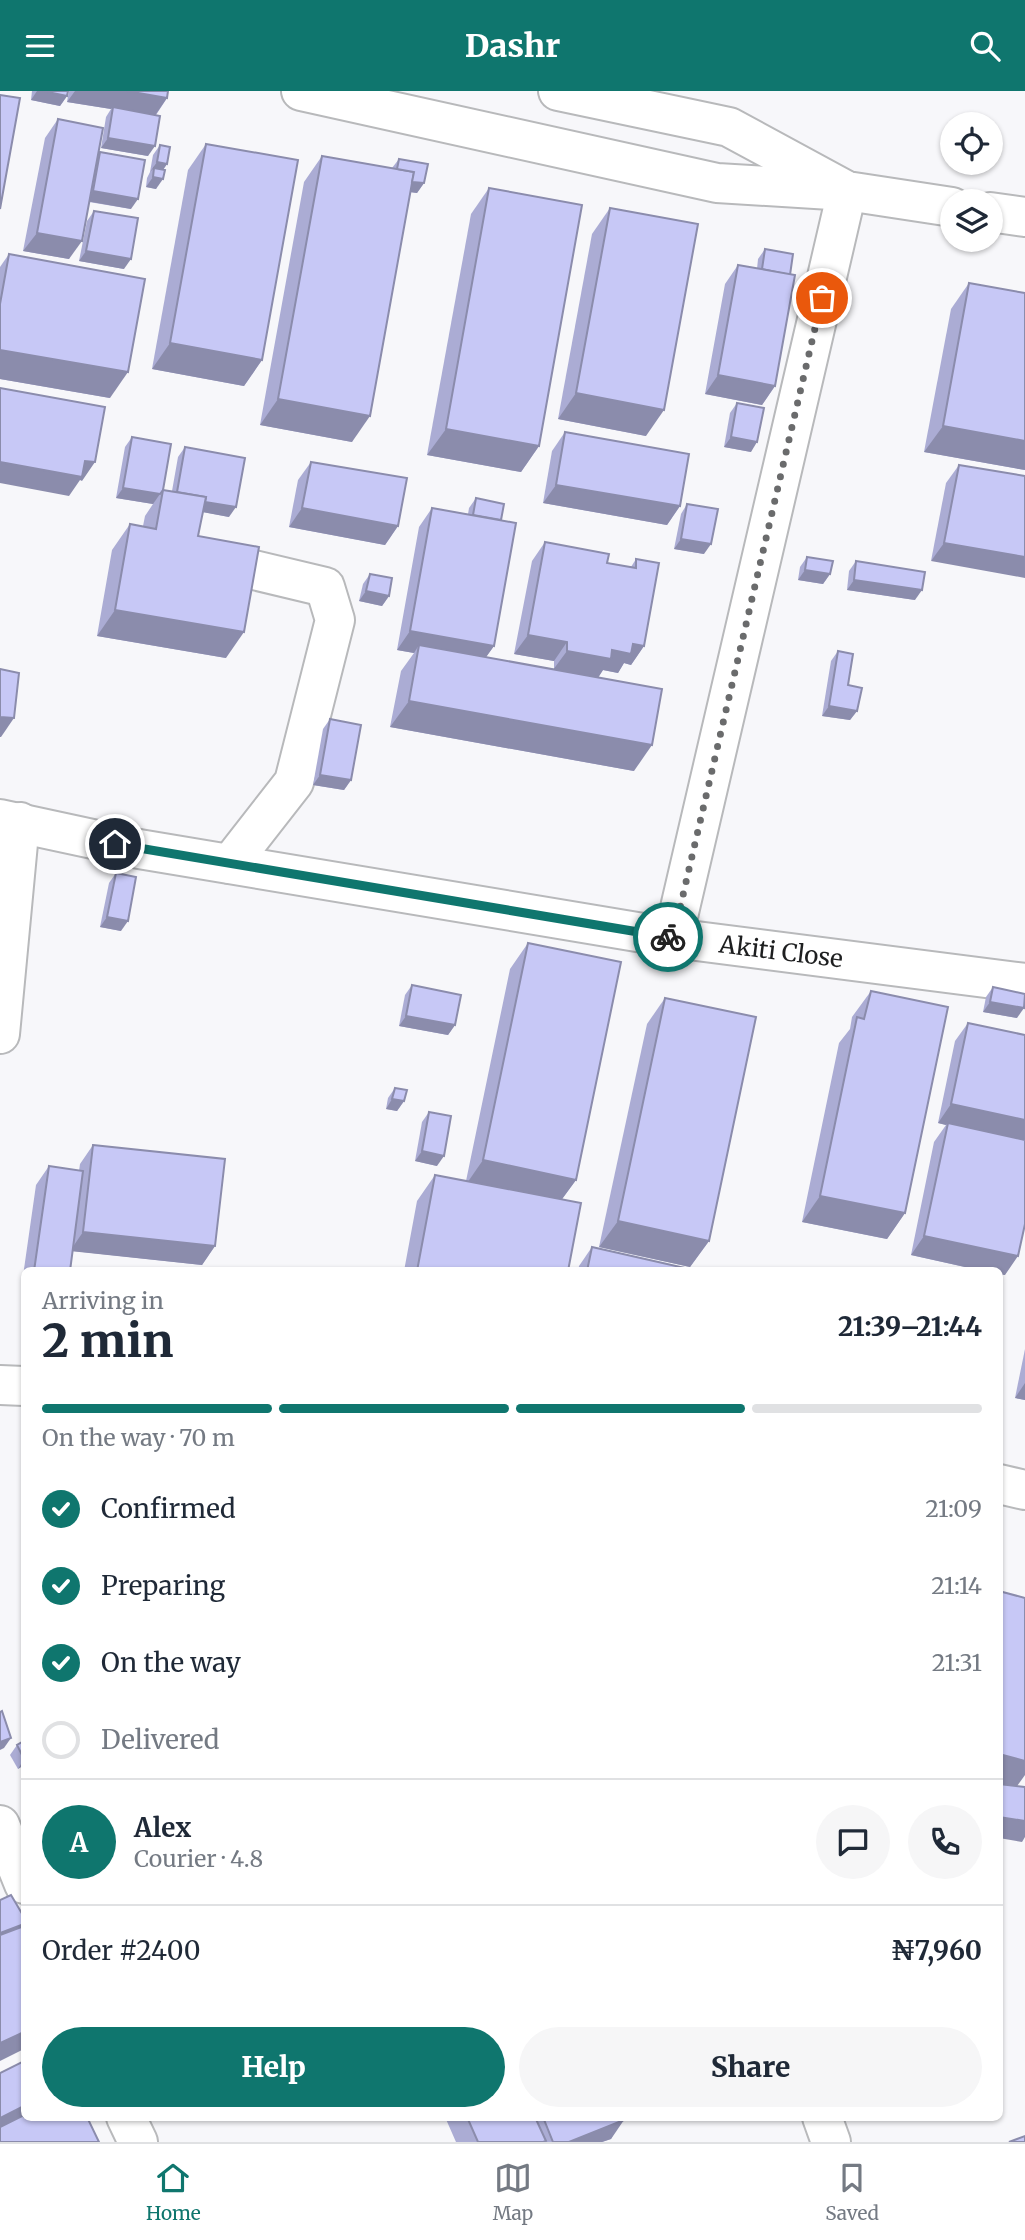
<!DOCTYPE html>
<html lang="en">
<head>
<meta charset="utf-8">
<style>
  body { margin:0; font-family:Merriweather,serif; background:#f6f6f7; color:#1f2937; height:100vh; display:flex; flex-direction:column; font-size:26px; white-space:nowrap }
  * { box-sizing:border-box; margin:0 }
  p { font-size:23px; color:#747a83 }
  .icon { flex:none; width:38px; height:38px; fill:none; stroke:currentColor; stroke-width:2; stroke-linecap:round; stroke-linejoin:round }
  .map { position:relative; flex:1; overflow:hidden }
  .details { position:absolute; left:21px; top:1176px; width:982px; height:854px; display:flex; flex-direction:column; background:#fff; border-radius:10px; box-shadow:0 2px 5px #0004 }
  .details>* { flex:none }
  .buttons { position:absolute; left:940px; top:21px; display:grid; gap:14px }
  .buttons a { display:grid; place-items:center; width:63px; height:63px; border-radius:50%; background:#fff; box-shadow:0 2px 5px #0004; font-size:35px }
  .pin { position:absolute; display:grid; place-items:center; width:60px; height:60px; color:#fff; margin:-30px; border:4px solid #fff; border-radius:50%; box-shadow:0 2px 7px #0007 }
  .courier { position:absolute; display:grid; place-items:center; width:70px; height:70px; margin:-35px; border:5px solid #0f766e; border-radius:50%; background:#fff; color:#222; box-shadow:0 2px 9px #0007 }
  .summary em { font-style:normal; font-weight:800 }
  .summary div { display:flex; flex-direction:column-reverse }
  .summary { display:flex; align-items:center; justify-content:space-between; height:119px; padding:0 21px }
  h1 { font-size:46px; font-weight:800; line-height:52px }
  .bar { display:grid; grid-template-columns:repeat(4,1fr); gap:10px 7px; align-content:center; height:84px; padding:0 21px }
  .bar i { height:9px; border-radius:5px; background:#e0e1e3 }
  .bar .on { background:#0f766e }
  .bar p { grid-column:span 4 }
  .line { display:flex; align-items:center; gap:18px; padding:0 21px; border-top:2px solid #e0e1e3 }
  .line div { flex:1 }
  .round { display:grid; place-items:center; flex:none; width:74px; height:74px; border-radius:37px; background:#f6f6f7 }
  ol { padding:0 21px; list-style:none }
  li { display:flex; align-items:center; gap:21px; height:77px }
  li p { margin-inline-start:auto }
  li .icon { padding:7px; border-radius:50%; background:#0f766e; color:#fff; stroke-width:4 }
  li:last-child { color:#747a83 }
  li i { width:38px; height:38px; border:4px solid #e0e1e3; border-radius:50% }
  .button { display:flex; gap:14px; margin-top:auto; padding:14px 21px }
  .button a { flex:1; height:80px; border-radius:42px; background:#0f766e; color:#fff; font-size:28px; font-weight:800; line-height:80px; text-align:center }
  .button a+a { background:#f6f6f7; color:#1f2937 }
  header { display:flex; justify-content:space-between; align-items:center; height:91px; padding:0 21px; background:#0f766e; color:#fff; font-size:32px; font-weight:800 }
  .menu { display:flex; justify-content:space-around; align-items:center; height:98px; border-top:2px solid #e0e1e3; background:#fff; font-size:19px; color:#747a83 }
  .menu a { display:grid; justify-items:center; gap:4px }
  .menu .on { color:#0f766e }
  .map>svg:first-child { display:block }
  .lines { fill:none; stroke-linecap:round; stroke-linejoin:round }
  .minor-casing { stroke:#b8b9bb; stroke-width:42 }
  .major-casing { stroke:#b8b9bb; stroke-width:42 }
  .minor { stroke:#fff; stroke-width:38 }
  .major { stroke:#fff; stroke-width:38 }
  .wall { fill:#abacd4 }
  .shaded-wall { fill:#8b8cac }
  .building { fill:#c7c8f6; stroke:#8b8cac; stroke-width:2 }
  .done { stroke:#6a6b6c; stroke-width:7; stroke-dasharray:0 12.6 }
  .route { stroke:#0f766e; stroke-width:9 }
  .labels { text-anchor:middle; stroke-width:7; stroke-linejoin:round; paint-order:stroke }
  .street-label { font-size:24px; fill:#1e1f20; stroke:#fff }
</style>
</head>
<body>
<header><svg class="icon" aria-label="menu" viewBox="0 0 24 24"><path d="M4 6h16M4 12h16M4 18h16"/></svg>Dashr<svg class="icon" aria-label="search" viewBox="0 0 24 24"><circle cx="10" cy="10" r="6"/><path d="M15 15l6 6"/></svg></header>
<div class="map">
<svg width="1025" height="2051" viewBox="0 0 1025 2051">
  <rect width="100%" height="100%" fill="#f7f7fa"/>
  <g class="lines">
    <defs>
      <g id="minor">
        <polyline points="0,728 139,758 673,847 1025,892"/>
        <polyline points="230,773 294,691 335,529 325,496 237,475"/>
        <polyline points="673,847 847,100"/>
        <polyline points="0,943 20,731"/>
        <polyline points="0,1294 24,1295"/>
        <polyline points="999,1393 1025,1399"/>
        <polyline points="0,1734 24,1793"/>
        <polyline points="126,2026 138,2051"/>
        <polyline points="822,2026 831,2051"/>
      </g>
      <g id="major">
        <polyline points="301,0 717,92 847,100"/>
        <polyline points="558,0 729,36 847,100 952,116"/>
        <polyline points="990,121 1025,126"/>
      </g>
    </defs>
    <!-- minor casing -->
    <use href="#minor" class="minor-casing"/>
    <!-- major casing -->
    <use href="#major" class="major-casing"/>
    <!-- minor -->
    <use href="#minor" class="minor"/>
    <!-- major -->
    <use href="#major" class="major"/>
  </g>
  <!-- wall -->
  <g class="wall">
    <polygon points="32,0 68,0 67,5 60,15 31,9"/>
    <polygon points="69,0 168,0 167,7 156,24 148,65 101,57 106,26 111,18 67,11"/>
    <polygon points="58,28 98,64 100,61 131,118 89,111 69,168 23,160 45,47"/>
    <polygon points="206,53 262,269 244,295 152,278 188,79"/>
    <polygon points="160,54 167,73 163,79 156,98 146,96 147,87 150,81 153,64"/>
    <polygon points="322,65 392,77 399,68 424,92 417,102 410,101 352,351 260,334 304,91"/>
    <polygon points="489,97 539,355 521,381 427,364 471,123"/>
    <polygon points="610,117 646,345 558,328 592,143"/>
    <polygon points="94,120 124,178 79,170 87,130"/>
    <polygon points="765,158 790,184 775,295 762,314 705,303 725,193 738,174 757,178 758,168"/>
    <polygon points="9,163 110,307 0,288 0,176"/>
    <polygon points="969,192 1025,202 1025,379 924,361 951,218"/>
    <polygon points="737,312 751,361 724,356 730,322"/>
    <polygon points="565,341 680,415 667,434 543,412 552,360"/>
    <polygon points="132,346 163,399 172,400 178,366 185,356 229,426 203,421 198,445 226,567 97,545 112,459 130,433 143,435 145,425 153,413 116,407 125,356"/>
    <polygon points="311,371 398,435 385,454 289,436 298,389"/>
    <polygon points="959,374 1025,385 931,470 946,392"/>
    <polygon points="476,407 501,429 494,555 486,566 554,578 554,570 514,563 532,470 545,451 607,472 631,476 636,468 644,555 631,574 624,572 618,582 603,579 598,586 634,680 390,636 401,580 414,562 397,559 419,436 432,417 468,423 469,417"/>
    <polygon points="687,413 704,463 674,458 681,423"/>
    <polygon points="807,466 830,483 823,493 798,489 800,476"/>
    <polygon points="856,470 915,509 847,499 849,480"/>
    <polygon points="370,483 389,505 382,515 359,510 363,493"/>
    <polygon points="838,560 857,620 850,629 822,625 831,570"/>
    <polygon points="330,628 351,689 344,699 313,694 323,638"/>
    <polygon points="116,782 121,840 100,836 109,792"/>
    <polygon points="528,852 576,1089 562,1108 568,1180 404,1180 417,1110 435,1084 466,1090 510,878"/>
    <polygon points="412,894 455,934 448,944 399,935 405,904"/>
    <polygon points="993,896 1017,927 983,921 986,906"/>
    <polygon points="871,900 905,1122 887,1148 802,1131 839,952 850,938 852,926"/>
    <polygon points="665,907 709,1150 690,1176 599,1156 647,933"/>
    <polygon points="968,932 1005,1184 999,1183 999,1180 983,1180 911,1164 934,1051 946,1034 938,1032 955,950"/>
    <polygon points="395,997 404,1010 397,1020 386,1018 388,1007"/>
    <polygon points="429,1021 437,1075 415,1070 422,1031"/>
    <polygon points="93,1054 215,1155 202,1174 73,1160 70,1180 24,1180 24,1200 21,1199 36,1094 49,1075 79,1080 80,1073"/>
    <polygon points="592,1156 698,1180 578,1180 579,1175"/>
    <polygon points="1025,1258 1025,1309 1015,1307"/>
    <polygon points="24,1650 24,1674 18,1678 10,1664 17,1654"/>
    <polygon points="445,2026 535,2027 623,2026 611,2048 602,2051 456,2051"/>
  </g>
  <!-- shaded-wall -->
  <g class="shaded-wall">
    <polygon points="37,0 43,0 67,5 60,15 31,9"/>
    <polygon points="75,0 127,0 167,7 154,26 113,16 111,18 67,11"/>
    <polygon points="108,47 155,55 148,65 101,57"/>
    <polygon points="157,71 167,73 160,83 154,77 150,81"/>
    <polygon points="153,86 163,88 156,98 146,96"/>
    <polygon points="395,88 424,92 417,102 388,98"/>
    <polygon points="93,100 138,108 131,118 86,110"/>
    <polygon points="37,142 82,150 69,168 23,160"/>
    <polygon points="86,160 131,168 124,178 79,170"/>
    <polygon points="170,252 262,269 244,295 152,278"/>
    <polygon points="0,259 128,281 110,307 0,288"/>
    <polygon points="718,284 775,295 762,314 705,303"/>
    <polygon points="576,302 664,319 646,345 558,328"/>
    <polygon points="278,308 370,325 352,351 260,334"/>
    <polygon points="943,335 1025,350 1025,379 924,361"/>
    <polygon points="446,338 539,355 521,381 427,364"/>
    <polygon points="731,346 757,351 751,361 724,356"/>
    <polygon points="85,370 95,371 82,390 80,389 69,405 0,392 0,371"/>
    <polygon points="556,394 680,415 667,434 543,412"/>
    <polygon points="123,397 160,403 153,413 116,407"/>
    <polygon points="177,406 236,416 229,426 170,415"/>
    <polygon points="302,417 398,435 385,454 289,436"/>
    <polygon points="681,448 711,453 704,463 674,458"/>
    <polygon points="944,452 1025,466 1025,487 931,470"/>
    <polygon points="805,479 830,483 823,493 798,489"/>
    <polygon points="854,489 922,499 915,509 847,499"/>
    <polygon points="366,500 389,505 382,515 359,510"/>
    <polygon points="115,519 244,541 226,567 97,545"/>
    <polygon points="410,540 494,555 481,573 419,554 414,562 397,559"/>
    <polygon points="528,544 567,551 554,570 514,563"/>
    <polygon points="633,553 644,555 631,574 624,572 618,582 603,579 598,587 553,579 567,560 612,559"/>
    <polygon points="409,610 652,654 634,680 390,636"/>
    <polygon points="829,615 857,620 850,629 822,625"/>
    <polygon points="0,626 14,627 1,646 0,646"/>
    <polygon points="320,684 351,689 344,699 313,694"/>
    <polygon points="107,826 128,830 121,840 100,836"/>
    <polygon points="990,911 1024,917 1017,927 983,921"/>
    <polygon points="406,925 455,934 448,944 399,935"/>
    <polygon points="392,1008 404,1010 397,1020 386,1018"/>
    <polygon points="951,1013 1025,1029 1025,1051 948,1032 946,1034 938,1032"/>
    <polygon points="422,1060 444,1065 437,1075 415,1070"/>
    <polygon points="483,1069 576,1089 557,1115 465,1095"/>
    <polygon points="820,1105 905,1122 887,1148 802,1131"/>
    <polygon points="618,1130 709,1150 690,1176 599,1156"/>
    <polygon points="83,1141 215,1155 202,1174 70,1160"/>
    <polygon points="924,1145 1018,1165 1005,1184 999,1183 999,1180 983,1180 911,1164"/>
    <polygon points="1025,1292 1025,1309 1015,1307"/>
    <polygon points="11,1647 4,1657 0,1659 0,1651"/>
    <polygon points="999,1663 1025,1670 1025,1684 1015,1698 999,1694"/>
    <polygon points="24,1668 24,1674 18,1678"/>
    <polygon points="999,1726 1025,1730 1025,1746 1022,1751 999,1747"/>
    <polygon points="24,1833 24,1836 0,1856 0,1842"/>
    <polygon points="24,1941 24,1958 0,1970 0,1952"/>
    <polygon points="24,2015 24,2026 0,2039 0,2027"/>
    <polygon points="624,2029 611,2048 602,2051 569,2051"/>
  </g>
  <!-- building -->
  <g class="building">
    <polygon points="43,0 68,0 67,5"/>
    <polygon points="127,0 168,0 167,7"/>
    <polygon points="0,4 20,7 0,118"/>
    <polygon points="113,16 160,25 155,55 108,47"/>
    <polygon points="58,28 103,37 82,150 37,142"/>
    <polygon points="206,53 298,69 262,269 170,252"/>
    <polygon points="160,54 170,56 167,73 157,71"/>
    <polygon points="100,61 145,69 138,108 93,100"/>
    <polygon points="322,65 414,81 370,325 278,308"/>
    <polygon points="399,68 428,73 424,92 412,91 414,81 397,78"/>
    <polygon points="154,77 165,79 163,88 153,86"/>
    <polygon points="489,97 582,114 539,355 446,338"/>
    <polygon points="610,117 698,133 664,319 576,302"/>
    <polygon points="94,120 138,127 131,168 86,160"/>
    <polygon points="765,158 793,163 790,184 762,178"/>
    <polygon points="9,163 145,188 128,281 0,259 0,213"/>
    <polygon points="738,174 795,184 775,295 718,284"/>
    <polygon points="969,192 1025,202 1025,350 943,335"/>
    <polygon points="0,297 105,316 95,371 85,370 82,386 0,371"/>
    <polygon points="737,312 764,317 757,351 731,346"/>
    <polygon points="565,341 689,363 680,415 556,394"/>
    <polygon points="132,346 171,353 163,399 160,403 123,397"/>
    <polygon points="185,356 245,367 236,416 205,411 206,406 177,401"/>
    <polygon points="311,371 407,387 398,435 302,417"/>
    <polygon points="959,374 1025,385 1025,466 944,452"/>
    <polygon points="163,399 206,406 198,445 259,456 244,541 115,519 130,433 156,438"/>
    <polygon points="476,407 504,413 501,429 473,424"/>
    <polygon points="687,413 718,418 711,453 681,448"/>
    <polygon points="432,417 516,432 494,555 410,540"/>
    <polygon points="545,451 609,463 607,472 636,477 636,468 659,472 644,555 633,553 631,563 612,559 611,568 567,560 567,551 528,544"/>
    <polygon points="807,466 833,470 830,483 805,479"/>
    <polygon points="856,470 925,481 922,499 854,489"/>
    <polygon points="370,483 392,487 389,505 366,500"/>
    <polygon points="419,554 662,598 652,654 409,610"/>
    <polygon points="838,560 853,563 848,594 862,597 857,620 829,615"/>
    <polygon points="0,578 19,582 14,627 0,626"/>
    <polygon points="330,628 361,634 351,689 320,684"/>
    <polygon points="116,782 136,786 128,830 107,826"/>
    <polygon points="528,852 621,871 576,1089 483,1069"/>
    <polygon points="412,894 461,904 455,934 406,925"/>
    <polygon points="993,896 1025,903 1024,917 990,911"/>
    <polygon points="871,900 948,916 905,1122 820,1105 857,926 864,928"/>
    <polygon points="665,907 756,926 709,1150 618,1130"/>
    <polygon points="968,932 1025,944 1025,1029 951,1013"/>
    <polygon points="395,997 407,999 404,1010 392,1008"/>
    <polygon points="429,1021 451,1025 444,1065 422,1060"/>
    <polygon points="948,1032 1025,1049 1025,1133 1018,1165 924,1145"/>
    <polygon points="93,1054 225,1068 215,1155 83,1141"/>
    <polygon points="49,1075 83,1080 70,1180 34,1180"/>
    <polygon points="435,1084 581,1112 568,1180 417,1180"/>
    <polygon points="592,1156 698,1180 587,1180"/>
    <polygon points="999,1500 1025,1507 1025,1670 999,1663"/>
    <polygon points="2,1620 11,1647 0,1651 0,1621"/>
    <polygon points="24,1650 24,1668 17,1654"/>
    <polygon points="999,1693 1025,1696 1025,1730 999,1726"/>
    <polygon points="11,1804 24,1826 24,1833 0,1842 0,1809"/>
    <polygon points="24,1835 24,1941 0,1952 0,1844"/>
    <polygon points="24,1970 24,2015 0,2027 0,1982"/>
    <polygon points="24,2024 24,2026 87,2026 99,2051 0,2051 0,2036"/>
    <polygon points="467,2026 535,2026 546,2050 543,2051 478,2051"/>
    <polygon points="543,2026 623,2026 624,2029 569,2051 553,2051"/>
    <polygon points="1025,2045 1025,2051 1009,2051"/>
  </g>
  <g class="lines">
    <!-- done -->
    <polyline class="done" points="668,846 673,847 822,207"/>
    <!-- route -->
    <polyline class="route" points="115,753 668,846"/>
  </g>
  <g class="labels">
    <!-- street labels -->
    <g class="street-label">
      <text transform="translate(781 861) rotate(7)" y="8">Akiti Close</text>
    </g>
  </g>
</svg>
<div class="buttons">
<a><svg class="icon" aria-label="locate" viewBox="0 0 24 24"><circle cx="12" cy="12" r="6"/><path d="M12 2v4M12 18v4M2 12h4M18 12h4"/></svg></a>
<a><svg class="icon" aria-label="layers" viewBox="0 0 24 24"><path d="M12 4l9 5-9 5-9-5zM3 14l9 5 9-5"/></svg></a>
</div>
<div class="pin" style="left:822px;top:207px;background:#ea580c"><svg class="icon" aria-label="bag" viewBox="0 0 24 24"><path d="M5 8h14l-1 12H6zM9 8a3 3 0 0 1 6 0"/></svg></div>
<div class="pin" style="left:115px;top:753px;background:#1f2937"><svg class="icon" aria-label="home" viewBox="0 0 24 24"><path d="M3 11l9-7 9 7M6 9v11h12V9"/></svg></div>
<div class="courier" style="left:668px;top:846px"><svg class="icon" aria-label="bike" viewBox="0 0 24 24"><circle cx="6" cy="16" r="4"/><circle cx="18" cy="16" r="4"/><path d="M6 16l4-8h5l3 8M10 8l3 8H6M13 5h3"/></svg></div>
<section class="details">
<div class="summary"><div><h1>2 min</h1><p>Arriving in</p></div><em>21:39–21:44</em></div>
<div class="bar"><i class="on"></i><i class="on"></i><i class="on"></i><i></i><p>On the way · 70 m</p></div>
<ol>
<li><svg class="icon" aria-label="check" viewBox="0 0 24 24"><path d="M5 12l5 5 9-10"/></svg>Confirmed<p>21:09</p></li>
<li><svg class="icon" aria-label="check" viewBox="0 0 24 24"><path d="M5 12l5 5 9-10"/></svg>Preparing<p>21:14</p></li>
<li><svg class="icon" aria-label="check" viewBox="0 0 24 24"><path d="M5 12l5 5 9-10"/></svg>On the way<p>21:31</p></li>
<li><i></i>Delivered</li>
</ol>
<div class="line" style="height:126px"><b class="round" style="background:#0f766e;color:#fff">A</b><div><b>Alex</b><p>Courier · 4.8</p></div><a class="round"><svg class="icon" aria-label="chat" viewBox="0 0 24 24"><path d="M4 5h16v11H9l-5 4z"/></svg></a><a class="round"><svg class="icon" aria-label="phone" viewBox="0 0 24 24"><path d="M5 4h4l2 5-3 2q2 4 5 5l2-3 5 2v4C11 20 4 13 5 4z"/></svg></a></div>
<div class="line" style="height:91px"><div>Order #2400</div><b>₦7,960</b></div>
<div class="button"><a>Help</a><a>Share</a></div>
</section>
</div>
<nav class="menu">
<a class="on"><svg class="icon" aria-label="home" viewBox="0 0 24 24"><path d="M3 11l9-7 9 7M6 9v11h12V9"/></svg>Home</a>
<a><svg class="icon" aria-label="map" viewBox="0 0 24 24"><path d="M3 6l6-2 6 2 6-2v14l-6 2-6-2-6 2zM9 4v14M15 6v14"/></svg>Map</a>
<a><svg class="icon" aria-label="saved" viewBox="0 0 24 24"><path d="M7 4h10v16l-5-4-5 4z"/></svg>Saved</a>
</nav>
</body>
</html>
